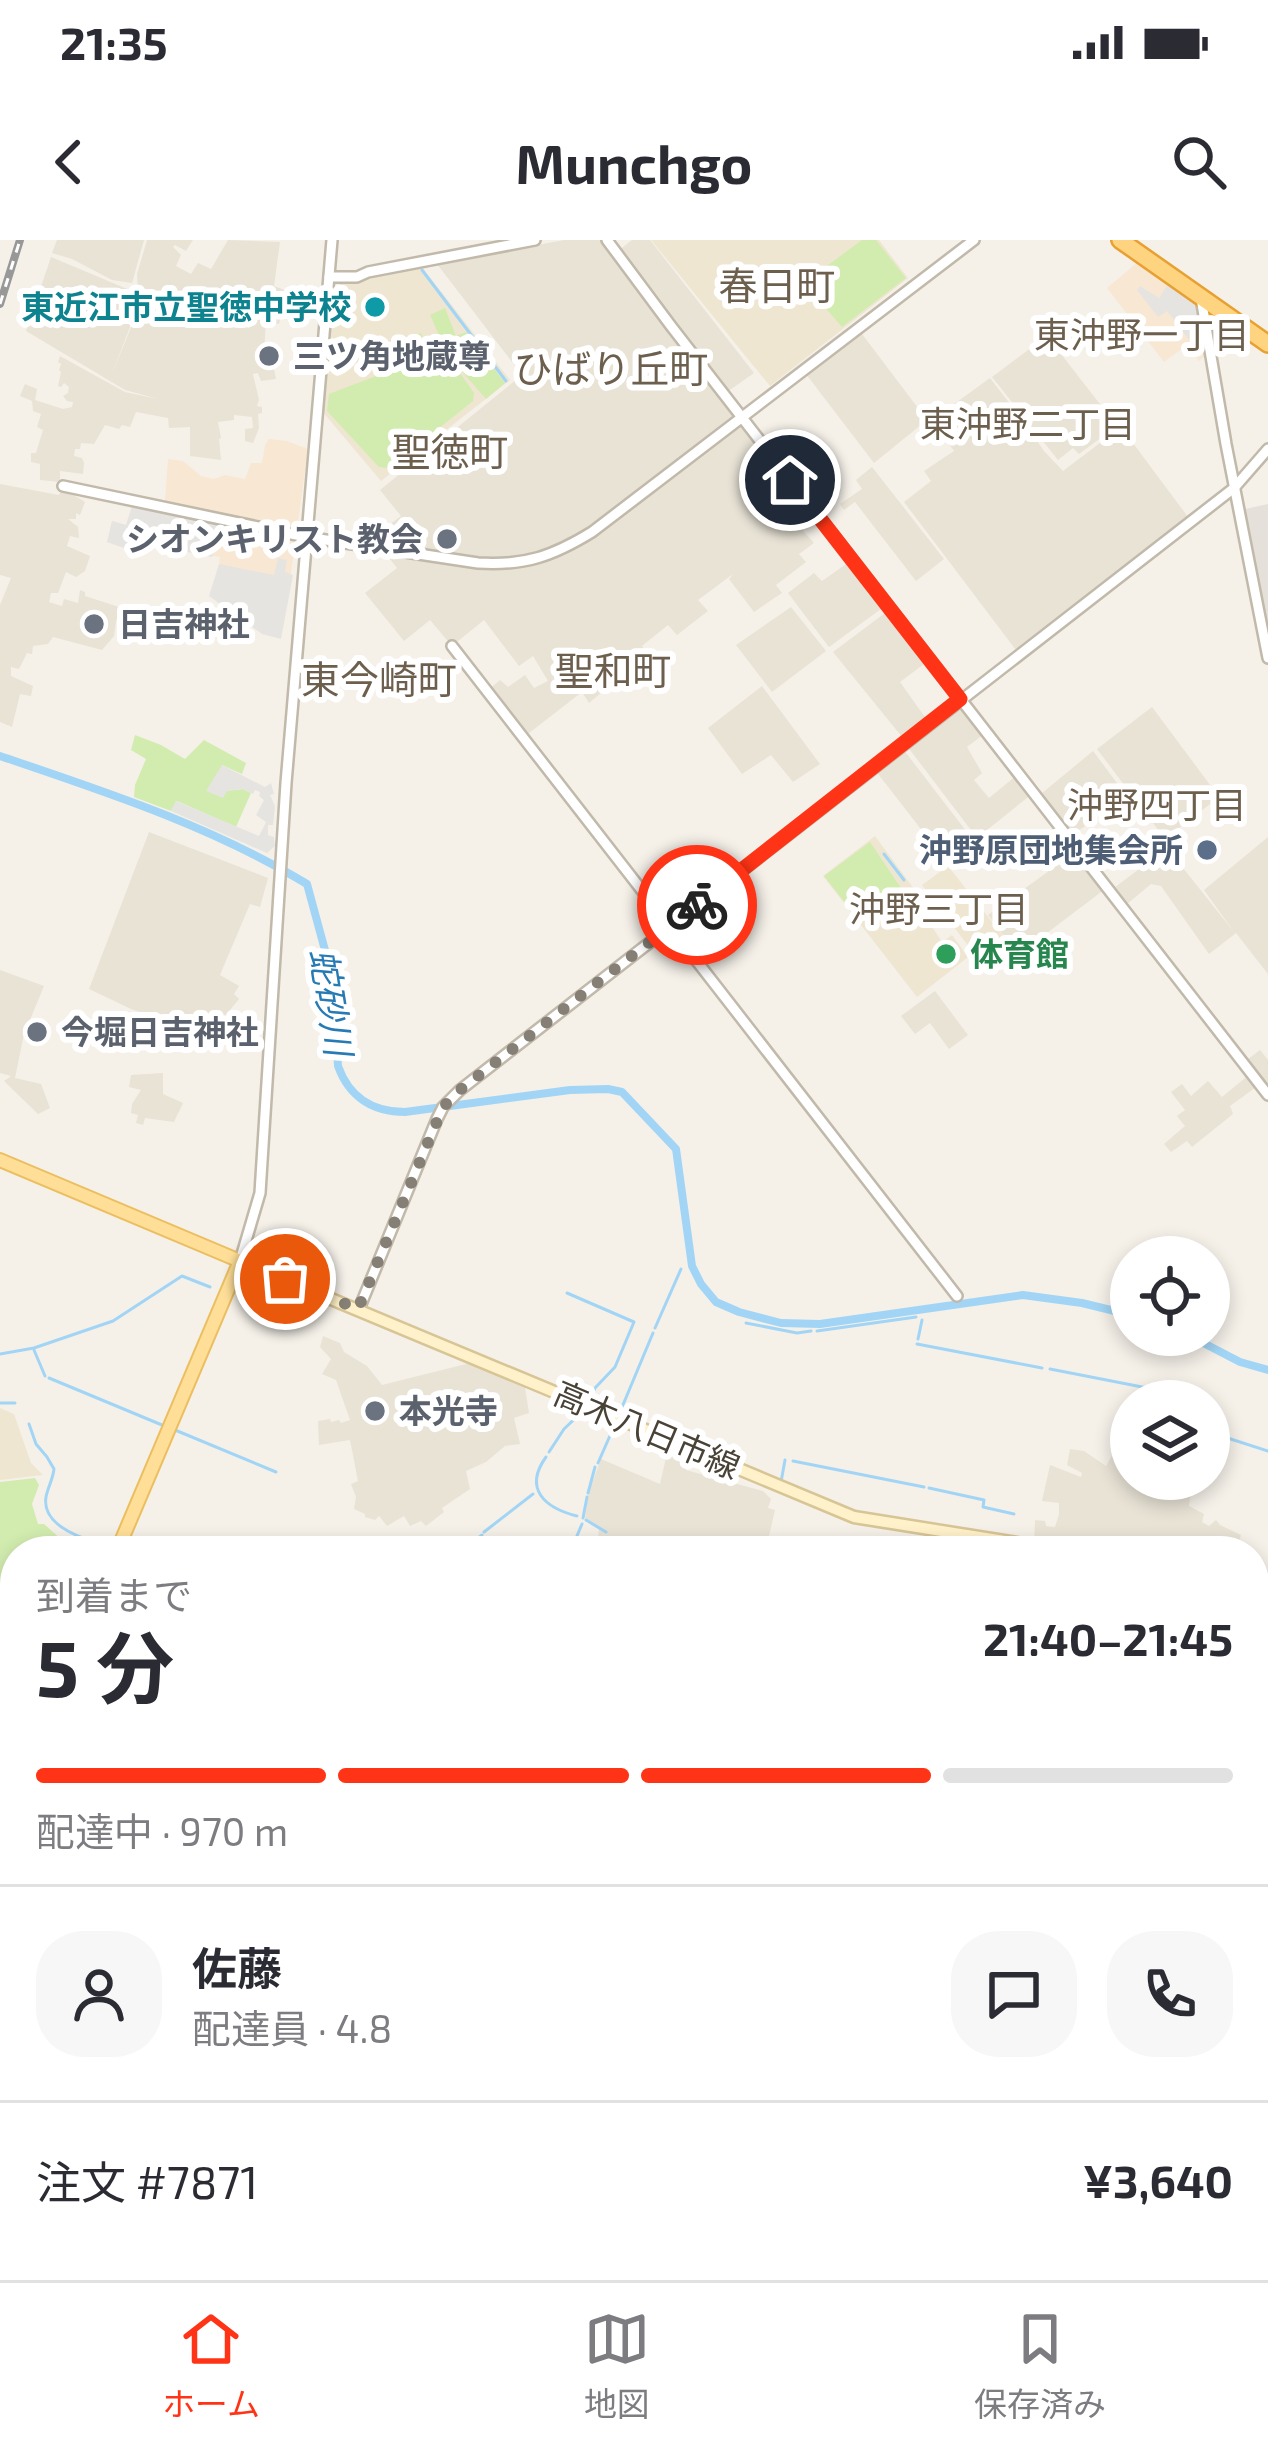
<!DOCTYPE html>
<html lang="ja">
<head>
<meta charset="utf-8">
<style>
  body { margin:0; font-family:"Exo 2","Noto Sans JP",sans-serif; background:#f7f7f7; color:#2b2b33; height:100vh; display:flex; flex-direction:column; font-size:45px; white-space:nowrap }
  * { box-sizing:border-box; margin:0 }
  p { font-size:39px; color:#7c7c81 }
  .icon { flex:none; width:66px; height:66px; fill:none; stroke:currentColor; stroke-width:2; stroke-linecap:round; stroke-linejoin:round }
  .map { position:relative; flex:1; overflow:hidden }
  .details { position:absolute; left:0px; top:1296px; width:1269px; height:744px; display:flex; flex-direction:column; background:#fff; border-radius:48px 48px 0 0; box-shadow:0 6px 18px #0003 }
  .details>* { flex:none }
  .controls { position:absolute; left:1110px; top:996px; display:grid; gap:24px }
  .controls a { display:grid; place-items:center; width:120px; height:120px; border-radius:50%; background:#fff; box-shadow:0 6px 18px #0003; font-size:60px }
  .pin { position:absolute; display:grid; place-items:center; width:102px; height:102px; color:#fff; margin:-51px; border:6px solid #fff; border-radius:50%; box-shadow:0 3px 12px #0007 }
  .courier { position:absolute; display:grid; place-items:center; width:120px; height:120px; margin:-60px; border:9px solid #ff3416; border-radius:50%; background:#fff; color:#222; box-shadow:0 3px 15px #0007 }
  .overview em { font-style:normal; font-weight:700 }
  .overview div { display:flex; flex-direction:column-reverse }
  .overview { display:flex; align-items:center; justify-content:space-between; height:204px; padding:0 36px }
  h1 { font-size:78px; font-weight:700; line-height:90px }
  .bar { display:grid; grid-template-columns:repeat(4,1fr); gap:18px 12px; align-content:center; height:144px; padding:0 36px }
  .bar i { height:15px; border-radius:9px; background:#e1e1e2 }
  .bar .on { background:#ff3416 }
  .bar p { grid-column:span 4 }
  .line { display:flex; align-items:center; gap:30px; padding:0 36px; border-top:3px solid #e1e1e2 }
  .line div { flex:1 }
  .round { display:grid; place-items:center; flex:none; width:126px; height:126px; border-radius:48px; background:#f7f7f7 }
  .status { display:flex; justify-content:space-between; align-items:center; height:84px; padding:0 60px; background:#fff; direction:ltr }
  .status svg { height:33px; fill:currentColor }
  header { display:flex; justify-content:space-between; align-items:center; height:156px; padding:0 36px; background:#fff; font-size:54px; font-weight:700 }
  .tab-bar { display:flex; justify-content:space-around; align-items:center; height:168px; border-top:3px solid #e1e1e2; background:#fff; font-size:33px; color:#7c7c81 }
  .tab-bar a { display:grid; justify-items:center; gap:6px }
  .tab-bar .on { color:#ff3416 }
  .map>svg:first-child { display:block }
  .residential { fill:#e9e3d6 }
  .commercial { fill:#f8e8d3 }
  .industrial { fill:#e5e0da }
  .education { fill:#efe6d2 }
  .green { fill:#d2ecaf }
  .parking { fill:#e6e4e1 }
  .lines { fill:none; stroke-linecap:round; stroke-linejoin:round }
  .stream { stroke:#a2d5f5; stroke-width:3 }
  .river { stroke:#a2d5f5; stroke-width:8 }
  .tertiary-casing { stroke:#c1b9aa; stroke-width:14 }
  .secondary-casing { stroke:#d8c596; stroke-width:15 }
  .primary-casing { stroke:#ebbf61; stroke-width:16 }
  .trunk-casing { stroke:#e7a031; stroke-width:20 }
  .motorway-casing { stroke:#e7a031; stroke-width:21 }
  .tertiary { stroke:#fff; stroke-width:9 }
  .secondary { stroke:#fff1c9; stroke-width:10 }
  .primary { stroke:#ffdf98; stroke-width:12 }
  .trunk { stroke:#ffd481; stroke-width:15 }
  .motorway { stroke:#ffca6a; stroke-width:16 }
  .rail-casing { stroke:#989898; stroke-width:8 }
  .rail { stroke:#fff; stroke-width:3; stroke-dasharray:9; stroke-linecap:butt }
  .done { stroke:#857f75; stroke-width:12; stroke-dasharray:0 21.6 }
  .route { stroke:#ff3416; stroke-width:15 }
  .culture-dot { fill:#0f9aa8; stroke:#fff; stroke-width:4.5 }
  .worship-dot { fill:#6b7280; stroke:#fff; stroke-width:4.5 }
  .service-dot { fill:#5c6f8a; stroke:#fff; stroke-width:4.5 }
  .leisure-dot { fill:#2e9e5b; stroke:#fff; stroke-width:4.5 }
  .labels { text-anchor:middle; stroke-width:12; stroke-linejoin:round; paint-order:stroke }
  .culture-label { font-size:33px; font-weight:bold; fill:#0d838f; stroke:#fff; text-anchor:end }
  .worship-label { font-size:33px; font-weight:bold; fill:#5b616d; stroke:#fff; text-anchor:start }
  .service-label { font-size:33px; font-weight:bold; fill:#4e5e75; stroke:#fff; text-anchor:end }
  .leisure-label { font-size:33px; font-weight:bold; fill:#27864d; stroke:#fff; text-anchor:start }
  .street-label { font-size:33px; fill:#494236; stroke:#fff }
  .neighbourhood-label { font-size:36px; fill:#6d5f4d; stroke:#fff }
  .water-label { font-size:36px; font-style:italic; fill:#277bb4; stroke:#fff }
  .quarter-label { font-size:39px; fill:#6d5f4d; stroke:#fff }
</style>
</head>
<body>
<div class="status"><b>21:35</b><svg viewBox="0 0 49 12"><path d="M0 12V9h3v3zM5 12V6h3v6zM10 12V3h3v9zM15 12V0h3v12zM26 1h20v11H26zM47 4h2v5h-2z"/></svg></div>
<header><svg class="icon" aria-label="back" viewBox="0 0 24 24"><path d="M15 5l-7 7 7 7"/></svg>Munchgo<svg class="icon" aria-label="search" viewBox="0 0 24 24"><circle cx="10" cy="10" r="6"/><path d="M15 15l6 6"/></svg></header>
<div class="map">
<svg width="1268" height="2040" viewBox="0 0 1268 2040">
  <rect width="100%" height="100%" fill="#f5f1e9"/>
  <!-- residential -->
  <g class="residential">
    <polygon points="57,0 144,0 132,43 112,40 72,19 52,13"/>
    <polygon points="147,0 193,0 186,11 175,5 173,7 181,15 176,26 191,34 198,23 211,29 228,0 280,2 274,46 303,57 298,77 282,71 279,84 266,82 264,112 274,129 276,139 261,141 258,133 253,134 259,160 257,166 262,167 262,173 258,174 259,188 253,203 245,201 245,189 253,188 252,177 234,175 234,180 218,182 221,198 219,199 221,220 190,216 190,187 169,188 168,178 136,172 130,187 122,185 119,189 105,185 94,204 81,203 80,209 75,209 74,216 82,218 84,223 83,234 60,231 60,242 40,240 40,224 31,222 31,213 36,213 43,190 37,187 41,174 33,171 32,161 20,156 25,144 37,149 35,160 63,169 72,167 73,162 67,161 63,156 68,153 69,147 64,143 61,147 58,146 61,132 59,130 61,124 58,122 60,116 125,152 158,159 125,150 26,91 51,17 132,51 135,66 132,82 111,136 139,68 137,34"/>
    <polygon points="564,0 601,0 814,271 797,284 814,303 799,314 806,322 776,345 782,353 754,372 729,339 733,334 698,360 708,371 677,395 668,385 642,406 657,426 625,449 617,440 589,463 582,452 524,497 487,451 500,440 508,447 525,435 534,448 548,441 533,416 519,426 484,380 452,406 430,380 404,401 365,353 397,328 373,297 401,276 380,250 522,135 437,24"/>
    <polygon points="632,0 650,0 754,133 727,152 618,11"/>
    <polygon points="859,90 927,180 874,223 806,134"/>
    <polygon points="1047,96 1117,186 1079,214 1073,208 1058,220 992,137"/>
    <polygon points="990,138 1014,169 984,190 991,199 1022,179 1044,211 1063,231 1121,187 1191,281 1019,414 904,262 931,241 924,231 954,211 932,180"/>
    <polygon points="872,227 944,319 916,341 855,262 844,270 840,264 862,249 856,240"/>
    <polygon points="0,244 59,255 62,248 85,262 80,275 76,273 76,279 68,279 78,287 79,298 70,296 67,306 90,316 85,331 76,337 66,332 58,353 51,353 49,362 62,366 64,359 78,363 80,350 85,352 85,356 122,368 116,381 114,396 102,410 53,397 48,404 33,406 32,414 27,413 19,429 11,427 11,436 33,446 31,456 20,454 12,487 0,482 0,365 11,338 0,335"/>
    <polygon points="849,322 885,366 829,407 788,353 814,333 822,341"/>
    <polygon points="791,367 826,411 772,452 736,405"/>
    <polygon points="889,370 928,421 900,442 927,480 903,498 833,412"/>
    <polygon points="762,446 820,524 793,542 771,515 742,534 708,488"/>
    <polygon points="960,465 984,494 967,507 982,533 974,540 989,558 1017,535 1032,554 977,598 907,506"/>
    <polygon points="1152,467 1219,557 1165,599 1097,509"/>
    <polygon points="903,509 973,600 945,620 875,530"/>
    <polygon points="1093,511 1134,566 1107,584 1101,576 1073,594 1041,554"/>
    <polygon points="149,592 268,638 260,667 250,664 220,735 239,746 234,754 239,759 213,791 203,787 200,793 131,769 89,749"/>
    <polygon points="1268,597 1268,734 1236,693 1209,714 1161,646 1151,644 1127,664 1114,648 1167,608 1234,692 1204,650"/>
    <polygon points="1075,612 1105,649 1018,715 988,675"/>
    <polygon points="0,730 44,746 24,794 15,838 41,844 50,868 38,874 4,841 11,836 0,833"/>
    <polygon points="935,751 968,795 949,809 930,783 915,794 901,776"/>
    <polygon points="1260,810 1268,820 1268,855 1259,845 1230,866 1233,874 1192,907 1187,901 1171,912 1164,904 1185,886 1177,876 1185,870 1171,852 1182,844 1191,856 1208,841 1222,857 1250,834 1243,823"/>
    <polygon points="163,833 163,854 183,863 174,882 145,878 143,885 136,883 138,875 131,873 132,864 141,850 129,847 131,835"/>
    <polygon points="323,1096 340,1103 344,1112 367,1126 382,1145 478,1121 524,1141 529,1173 514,1178 520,1204 505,1206 486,1222 466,1231 470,1249 442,1268 444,1272 426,1286 421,1281 410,1286 404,1276 387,1286 379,1276 375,1280 365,1277 365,1274 354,1269 356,1257 351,1244 358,1241 350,1200 319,1205 318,1181 330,1179 331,1182 339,1180 341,1183 350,1180 336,1140 322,1134 331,1119 320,1107"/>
    <polygon points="1131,1169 1131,1239 1192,1239 1189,1266 1204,1274 1202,1282 1209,1286 1216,1280 1220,1285 1241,1295 1239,1303 1254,1311 1090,1311 1034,1303 1035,1280 1045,1281 1046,1286 1055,1287 1059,1274 1059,1263 1042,1261 1050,1225 1081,1237 1082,1233 1067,1225 1070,1209 1084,1211 1106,1226 1122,1198"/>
    <polygon points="667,1213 686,1221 686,1230 763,1251 771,1259 768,1268 775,1270 768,1300 747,1298 745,1311 602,1311 606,1303 598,1300 599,1287 585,1278 588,1254 601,1219 660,1244"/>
  </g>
  <!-- commercial -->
  <g class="commercial">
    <polygon points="1139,21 1195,60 1206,115 1199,121 1187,105 1164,122 1107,48"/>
    <polygon points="269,199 287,201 308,209 286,370 218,329 220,317 146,304 144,309 130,310 107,302 112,281 126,285 132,266 164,272 168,219 183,221 201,236 214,239 225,235 245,239 251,223 262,223 265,205"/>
  </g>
  <!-- industrial -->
  <g class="industrial">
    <polygon points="1268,264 1268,405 1241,270"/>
    <polygon points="220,2025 426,2025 408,2030 392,2040 236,2040"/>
  </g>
  <!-- education -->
  <g class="education">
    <polygon points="651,0 879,0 908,38 770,146"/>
    <polygon points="422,27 510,140 381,241 322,171 329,87 334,87 340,44 352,44 377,34"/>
    <polygon points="875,596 920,657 916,662 935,686 933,688 942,702 952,695 968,717 917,757 823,636"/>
    <polygon points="948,626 1004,697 976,716 922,645"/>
    <polygon points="0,1168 14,1174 31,1223 43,1235 0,1240"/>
  </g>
  <!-- green -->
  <g class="green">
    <polygon points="862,0 876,0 906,38 842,87 804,43"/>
    <polygon points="445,68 456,96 466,92 505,143 486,159 446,113 474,153 473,161 389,228 379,227 327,171 329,154 389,131 381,108 421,93 430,116 444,111 455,99 442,102 430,75"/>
    <polygon points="135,495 161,505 185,519 204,500 246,523 242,534 222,525 226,551 243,549 251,553 236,587 177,561 171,571 134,557 135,545 146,519 131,510"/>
    <polygon points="870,602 903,651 900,654 904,660 868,684 854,667 850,669 824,636"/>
    <polygon points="35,1238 39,1245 32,1264 38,1284 44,1284 63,1301 89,1311 15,1311 15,1447 0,1447 0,1242"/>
    <polygon points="1254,1713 1260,1721 1268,1722 1268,1917 1254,1905"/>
    <polygon points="1254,1955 1268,1963 1268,2040 700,2040 694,2025 1254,2025"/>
    <polygon points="532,2025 575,2025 581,2030 589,2025 691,2025 697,2040 529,2040"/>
  </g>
  <!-- parking -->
  <g class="parking">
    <polygon points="1170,41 1198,60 1205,90 1190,101 1167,71 1158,77 1137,50 1140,46 1159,58"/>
    <polygon points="132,266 221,284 212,317 146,304 144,309 130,310 107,302 112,281 126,285"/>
    <polygon points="278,318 287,320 285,332 293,335 281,399 262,394 209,356 219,324 274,335"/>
    <polygon points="222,525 265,547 271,543 274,554 270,555 275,566 273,585 268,585 268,595 274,597 275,606 267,613 171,571 176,561 259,596 266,582 256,575 264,560 259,556 260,552 255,550 253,554 243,549 227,551 223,558 206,551"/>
  </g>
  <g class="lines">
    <!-- stream -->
    <g class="stream">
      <polyline points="422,30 506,141"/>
      <polyline points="884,614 904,640"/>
      <polyline points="567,1053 634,1082 615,1127 595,1148 590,1160"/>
      <polyline points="746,1083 797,1093 811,1091"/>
      <polyline points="655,1088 681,1029"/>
      <polyline points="817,1091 916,1077"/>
      <polyline points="918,1099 922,1080"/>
      <polyline points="917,1104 1042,1128"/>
      <polyline points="34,1110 45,1136"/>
      <polyline points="0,1114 34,1108 113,1081 182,1036 210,1047"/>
      <polyline points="1050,1129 1173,1153"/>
      <polyline points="49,1138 162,1185"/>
      <polyline points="1179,1155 1198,1161"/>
      <polyline points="0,1163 15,1163"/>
      <polyline points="1209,1165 1217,1167 1210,1188"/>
      <polyline points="620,1172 653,1093"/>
      <path d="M 29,1184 L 36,1204 L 47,1217 L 54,1229 C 53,1239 48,1247 46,1257 C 41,1288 89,1301 111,1307"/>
      <polyline points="175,1190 276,1232"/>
      <polyline points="1209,1192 1268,1211"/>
      <polyline points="549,1212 564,1189 586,1168"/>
      <path d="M 546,1217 C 523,1249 545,1268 577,1276"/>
      <polyline points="793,1221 924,1247"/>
      <polyline points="598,1223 616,1182"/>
      <polyline points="781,1242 785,1220"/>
      <polyline points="929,1248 984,1260 983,1267 1014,1274"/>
      <polyline points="588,1253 595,1227"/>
      <polyline points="583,1278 587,1257"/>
      <polyline points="586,1280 606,1292"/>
      <polyline points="484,1292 533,1254"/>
      <polyline points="125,1310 136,1311"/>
      <polyline points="462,1311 482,1295"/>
      <polyline points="564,1311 574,1303 582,1284"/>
      <polyline points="1254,1708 1261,1716 1268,1717"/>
    </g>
    <!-- river -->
    <g class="river">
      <path d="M 0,516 C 106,552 211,586 307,644 L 332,736 L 338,826 C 349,857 373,872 405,872 L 570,850 L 608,849 L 622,852 L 676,909 L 692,1026 L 701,1044 L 716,1062 L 739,1072 L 781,1083 L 820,1084 L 1023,1055 L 1082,1063 L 1131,1075"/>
      <polyline points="1188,1095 1240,1122 1268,1130"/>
      <polyline points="0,1726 15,1741"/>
      <polyline points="1213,2025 1231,2040"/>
    </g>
    <defs>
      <g id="tertiary">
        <polyline points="607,0 671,86 1268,855"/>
        <polyline points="329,37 357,37 368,32 535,0"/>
        <polyline points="1201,58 1226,204 1268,418"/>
        <path d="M 63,246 L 306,297 L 478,323 C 525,326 553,316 592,292 L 974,0"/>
        <polyline points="452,406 957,1056"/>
        <polyline points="240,1021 260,953 286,543 332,0"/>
        <polyline points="359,1069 437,879 443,867 460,850 1234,248 1268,209"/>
        <polyline points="1254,1388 1268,1386"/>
        <polyline points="0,1452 15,1453"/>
        <polyline points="0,1992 17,2040"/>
        <polyline points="408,2040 448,2025"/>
      </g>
      <polyline id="secondary" points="240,1021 854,1277 1067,1311"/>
      <g id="primary">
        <polyline points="0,920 240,1021 117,1311"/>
        <polyline points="214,2025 228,2040"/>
      </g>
      <polyline id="trunk" points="1120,0 1268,104"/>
      <g id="motorway">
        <polyline points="1254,1360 1268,1351"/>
        <polyline points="0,1927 15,1927"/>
        <polyline points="0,1941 15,1943"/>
      </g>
    </defs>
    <!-- tertiary casing -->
    <use href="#tertiary" class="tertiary-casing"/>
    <!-- secondary casing -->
    <use href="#secondary" class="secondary-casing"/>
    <!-- primary casing -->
    <use href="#primary" class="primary-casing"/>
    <!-- trunk casing -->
    <use href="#trunk" class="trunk-casing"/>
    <!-- motorway casing -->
    <use href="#motorway" class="motorway-casing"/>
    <!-- tertiary -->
    <use href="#tertiary" class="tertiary"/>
    <!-- secondary -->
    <use href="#secondary" class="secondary"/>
    <!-- primary -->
    <use href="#primary" class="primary"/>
    <!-- trunk -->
    <use href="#trunk" class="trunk"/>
    <!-- motorway -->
    <use href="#motorway" class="motorway"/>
    <defs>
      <polyline id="rail" points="0,64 20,0"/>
    </defs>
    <!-- rail casing -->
    <use href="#rail" class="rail-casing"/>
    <!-- rail -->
    <use href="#rail" class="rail"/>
  </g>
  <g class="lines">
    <!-- done -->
    <polyline class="done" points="285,1039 358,1069 443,867 460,850 697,665"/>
    <!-- route -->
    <polyline class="route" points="697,665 960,459 790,240"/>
  </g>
  <!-- markers -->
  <circle class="culture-dot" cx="375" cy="67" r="12"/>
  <g class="worship-dot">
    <circle cx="269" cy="116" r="12"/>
    <circle cx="447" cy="299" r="12"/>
    <circle cx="94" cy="384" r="12"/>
    <circle cx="37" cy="792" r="12"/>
    <circle cx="375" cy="1171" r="12"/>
  </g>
  <circle class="service-dot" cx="1207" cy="610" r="12"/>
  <circle class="leisure-dot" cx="946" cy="714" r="12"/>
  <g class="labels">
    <!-- culture labels -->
    <g class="culture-label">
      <text x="351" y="79">東近江市立聖徳中学校</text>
    </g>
    <!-- worship labels -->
    <g class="worship-label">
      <text x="293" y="128">三ツ角地蔵尊</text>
      <text x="423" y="311" text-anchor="end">シオンキリスト教会</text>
      <text x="118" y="396">日吉神社</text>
      <text x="61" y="804">今堀日吉神社</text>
      <text x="399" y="1183">本光寺</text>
    </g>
    <!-- service labels -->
    <g class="service-label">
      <text x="1183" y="622">沖野原団地集会所</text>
    </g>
    <!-- leisure labels -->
    <g class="leisure-label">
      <text x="970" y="726">体育館</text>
    </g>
    <!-- street labels -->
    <g class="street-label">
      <text transform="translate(647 1190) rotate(23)" y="12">高木八日市線</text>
    </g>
    <!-- neighbourhood labels -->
    <g class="neighbourhood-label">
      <text x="1142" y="108">東沖野一丁目</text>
      <text x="1028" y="197">東沖野二丁目</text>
      <text x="1157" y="578">沖野四丁目</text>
      <text x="939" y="682">沖野三丁目</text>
    </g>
    <!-- water labels -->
    <g class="water-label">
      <text transform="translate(331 762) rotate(81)" y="13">蛇砂川</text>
    </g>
    <!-- quarter labels -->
    <g class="quarter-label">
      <text x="777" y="60">春日町</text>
      <text x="611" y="143">ひばり丘町</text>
      <text x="450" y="226">聖徳町</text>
      <text x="613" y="445">聖和町</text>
      <text x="379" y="454">東今崎町</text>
    </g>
  </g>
</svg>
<div class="controls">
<a><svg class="icon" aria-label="locate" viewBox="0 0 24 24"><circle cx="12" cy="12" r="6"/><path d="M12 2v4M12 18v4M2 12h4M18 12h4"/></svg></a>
<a><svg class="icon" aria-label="layers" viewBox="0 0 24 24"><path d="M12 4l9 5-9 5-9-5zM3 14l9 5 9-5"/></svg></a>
</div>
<div class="pin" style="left:285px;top:1039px;background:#ea580c"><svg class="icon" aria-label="bag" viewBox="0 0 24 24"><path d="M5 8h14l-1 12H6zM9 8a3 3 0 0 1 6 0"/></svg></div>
<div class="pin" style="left:790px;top:240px;background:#1f2937"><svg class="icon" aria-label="home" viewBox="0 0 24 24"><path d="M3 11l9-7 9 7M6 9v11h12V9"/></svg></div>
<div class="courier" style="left:697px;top:665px"><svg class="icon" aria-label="bike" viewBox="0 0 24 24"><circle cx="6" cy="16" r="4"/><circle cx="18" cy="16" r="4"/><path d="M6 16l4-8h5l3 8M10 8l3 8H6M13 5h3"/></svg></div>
<section class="details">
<div class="overview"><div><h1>5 分</h1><p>到着まで</p></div><em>21:40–21:45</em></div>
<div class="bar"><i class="on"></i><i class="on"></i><i class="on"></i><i></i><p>配達中 · 970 m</p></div>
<div class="line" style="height:216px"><a class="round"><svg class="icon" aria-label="person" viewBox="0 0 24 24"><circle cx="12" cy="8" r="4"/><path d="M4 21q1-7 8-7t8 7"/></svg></a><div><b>佐藤</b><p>配達員 · 4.8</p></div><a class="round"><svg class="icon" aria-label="chat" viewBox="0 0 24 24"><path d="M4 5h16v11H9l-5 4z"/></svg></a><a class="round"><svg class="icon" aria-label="phone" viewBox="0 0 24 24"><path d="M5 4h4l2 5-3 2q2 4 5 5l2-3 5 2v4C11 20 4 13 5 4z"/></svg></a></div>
<div class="line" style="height:156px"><div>注文 #7871</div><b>¥3,640</b></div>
</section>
</div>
<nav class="tab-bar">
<a class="on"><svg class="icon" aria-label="home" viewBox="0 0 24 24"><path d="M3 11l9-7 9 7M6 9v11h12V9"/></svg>ホーム</a>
<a><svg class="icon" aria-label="map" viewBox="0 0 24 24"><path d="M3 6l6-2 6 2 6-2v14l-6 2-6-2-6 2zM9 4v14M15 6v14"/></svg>地図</a>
<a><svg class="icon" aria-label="saved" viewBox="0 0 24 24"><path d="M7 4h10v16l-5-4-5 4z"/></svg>保存済み</a>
</nav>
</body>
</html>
